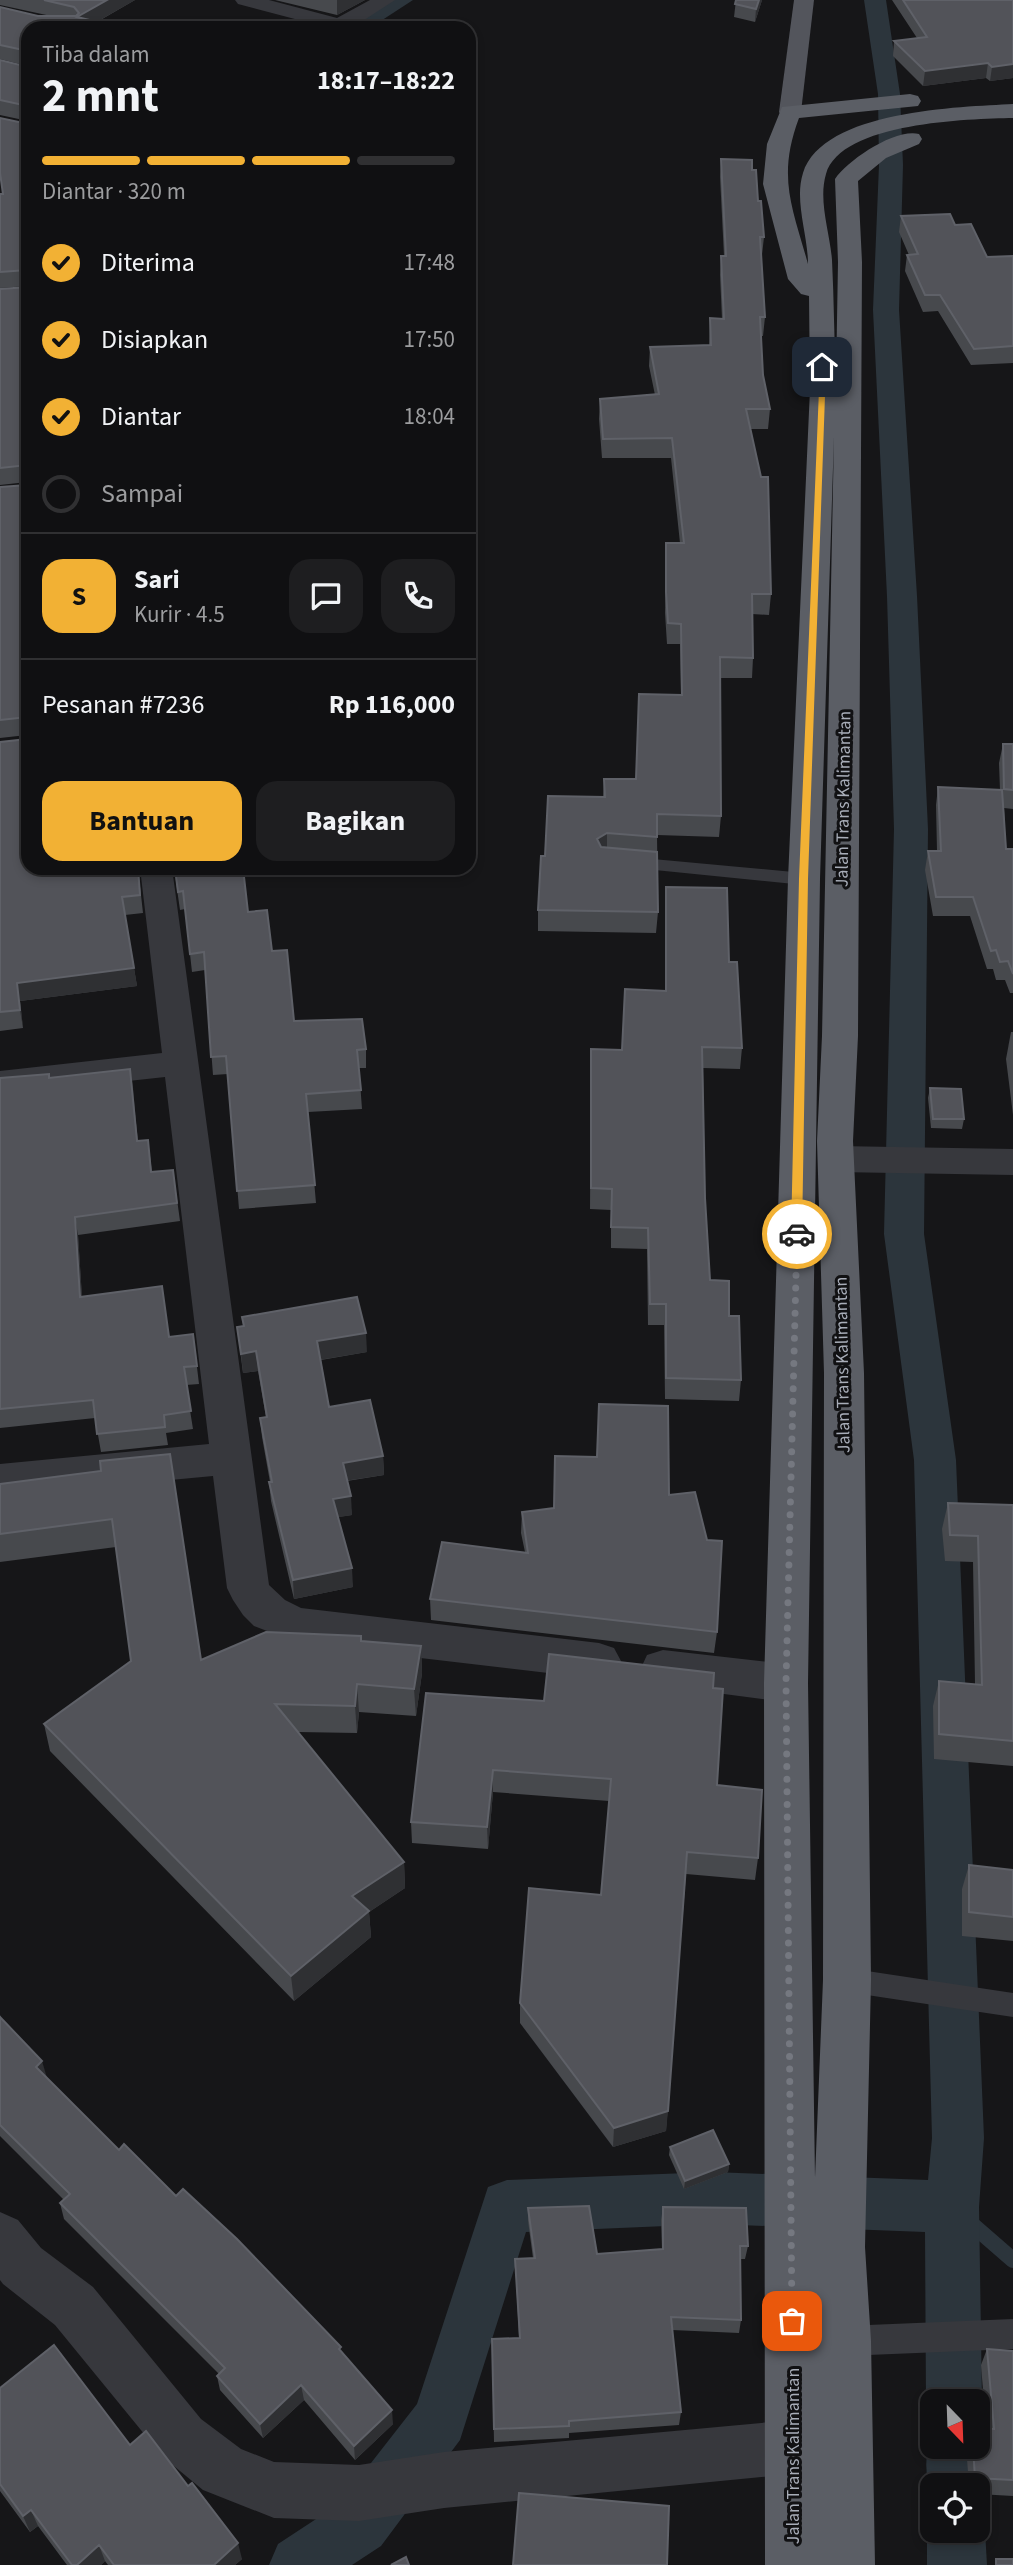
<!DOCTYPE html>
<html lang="id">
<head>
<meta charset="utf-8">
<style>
  body { margin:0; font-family:"Source Sans 3",sans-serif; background:#1e1e20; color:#f1f3f6; height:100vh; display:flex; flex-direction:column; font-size:26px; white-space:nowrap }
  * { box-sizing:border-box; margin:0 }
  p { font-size:23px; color:#9c9d9f }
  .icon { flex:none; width:38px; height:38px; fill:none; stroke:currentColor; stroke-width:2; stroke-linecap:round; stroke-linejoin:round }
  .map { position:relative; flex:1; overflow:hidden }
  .sheet { position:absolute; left:21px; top:21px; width:455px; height:854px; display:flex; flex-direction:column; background:#101012; border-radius:21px; box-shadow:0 4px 10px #0003,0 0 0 2px #303032 }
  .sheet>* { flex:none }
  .needle { width:46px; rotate:157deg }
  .tools { position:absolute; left:920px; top:2389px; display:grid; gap:14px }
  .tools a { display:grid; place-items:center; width:70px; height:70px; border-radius:14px; background:#101012; box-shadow:0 4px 10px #0003,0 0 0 2px #303032; font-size:35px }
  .pin { position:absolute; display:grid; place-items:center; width:60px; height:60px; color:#fff; margin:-30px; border-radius:14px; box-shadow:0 4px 10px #0006 }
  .courier { position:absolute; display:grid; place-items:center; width:70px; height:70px; margin:-35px; border:5px solid #f2b134; border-radius:50%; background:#fff; color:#222; box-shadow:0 2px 9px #0007 }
  .headline em { font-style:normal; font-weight:700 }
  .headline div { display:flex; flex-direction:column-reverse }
  .headline { display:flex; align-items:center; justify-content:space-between; height:119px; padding:0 21px }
  h1 { font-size:46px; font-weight:700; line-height:52px }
  .bar { display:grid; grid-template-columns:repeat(4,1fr); gap:10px 7px; align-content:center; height:84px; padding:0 21px }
  .bar i { height:9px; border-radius:5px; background:#303032 }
  .bar .current { background:#f2b134 }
  .bar p { grid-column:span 4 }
  .line { display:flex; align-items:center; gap:18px; padding:0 21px; border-top:2px solid #303032 }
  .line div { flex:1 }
  .round { display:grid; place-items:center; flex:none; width:74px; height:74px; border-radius:21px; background:#1e1e20 }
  ol { padding:0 21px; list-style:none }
  li { display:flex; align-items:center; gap:21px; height:77px }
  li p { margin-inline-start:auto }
  li .icon { padding:7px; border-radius:50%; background:#f2b134; color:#111; stroke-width:4 }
  li:last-child { color:#9c9d9f }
  li i { width:38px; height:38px; border:4px solid #303032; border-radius:50% }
  .primary-button { display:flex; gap:14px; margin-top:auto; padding:14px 21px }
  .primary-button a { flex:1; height:80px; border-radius:21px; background:#f2b134; color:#111; font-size:28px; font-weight:700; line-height:80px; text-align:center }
  .primary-button a+a { background:#1e1e20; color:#f1f3f6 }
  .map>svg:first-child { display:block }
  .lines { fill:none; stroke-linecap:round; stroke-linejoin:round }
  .stream { stroke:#2c353c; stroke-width:16 }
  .canal { fill:#2c353c; fill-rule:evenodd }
  .service { fill:#37383d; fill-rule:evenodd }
  .minor { fill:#37383d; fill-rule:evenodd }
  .primary { fill:#53555c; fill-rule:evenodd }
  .trunk { fill:#5b5e65; fill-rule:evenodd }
  .wall { fill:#47494d }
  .shaded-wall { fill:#2f3033 }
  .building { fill:#525359; stroke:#5f6168; stroke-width:2 }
  .route { fill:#f2b134 }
  .done { stroke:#757880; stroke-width:7; stroke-dasharray:0 12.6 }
  .labels { text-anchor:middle; stroke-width:6; stroke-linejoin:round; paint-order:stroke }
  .street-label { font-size:18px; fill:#a8adb8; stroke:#111113 }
</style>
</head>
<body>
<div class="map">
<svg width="1013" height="2565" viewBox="0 0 1013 2565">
  <rect width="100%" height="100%" fill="#161618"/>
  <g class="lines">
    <!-- stream -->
    <polyline class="stream" points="952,2207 1013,2260"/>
    <!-- canal -->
    <g class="canal">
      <polygon points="387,0 413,0 370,28 343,28 346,23"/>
      <polygon points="864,0 886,0 900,94 903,165 899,310 917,596 928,829 924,1234 956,1460 984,2138 979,2207 982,2401 978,2411 978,2401 933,2401 933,2418 926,2401 925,2232 713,2224 526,2232 460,2440 381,2546 352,2565 269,2565 278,2544 339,2504 417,2404 488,2187 507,2180 713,2172 928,2180 932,2138 914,1460 884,1234 894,829 887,596 873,310 879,165 878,94"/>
      <path d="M 933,2430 L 933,2446 L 978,2446 L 978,2433 C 987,2455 987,2480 978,2501 L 978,2485 L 933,2485 L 933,2499 C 924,2477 924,2452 933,2430 Z"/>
      <polygon points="978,2513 985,2530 987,2565 927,2565 927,2530 933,2515 933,2530 978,2530"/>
    </g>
    <!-- service -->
    <g class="service">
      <polygon points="631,857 804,873 813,879 804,885 625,867 622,863 625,859"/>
      <polygon points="847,1968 1013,1993 1013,2017 847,1992 838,1989 834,1980 838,1971"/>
      <polygon points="1013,2319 1013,2349 844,2356 834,2351 829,2341 834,2331 844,2326"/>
    </g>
    <!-- minor -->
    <g class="minor">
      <polygon points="235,0 269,0 337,18 370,0 395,0 358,24 347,28 329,28 238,4"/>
      <polygon points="140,868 172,868 269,1585 285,1600 301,1608 599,1643 614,1648 621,1661 614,1674 599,1679 301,1644 254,1626 243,1615 233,1600 227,1588 213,1476 0,1496 0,1464 209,1444 165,1077 0,1095 0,1071 162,1053"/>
      <polygon points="837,1146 1013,1149 1013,1175 837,1172 824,1168 819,1159 824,1150"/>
      <polygon points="663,1650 786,1664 802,1670 808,1683 802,1696 786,1702 663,1686 647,1681 641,1668 647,1655"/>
      <polygon points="0,2212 18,2220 41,2248 93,2287 201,2419 241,2449 274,2462 359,2465 444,2452 793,2420 812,2428 820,2447 812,2466 793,2474 444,2508 359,2521 274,2518 203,2490 163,2457 55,2325 3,2284 0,2280"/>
    </g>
    <!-- primary -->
    <polygon class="primary" points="794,0 814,0 801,112 798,117 782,117 779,112"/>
    <!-- trunk -->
    <path class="trunk" d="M 910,94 L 918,96 L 921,101 L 918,106 L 799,118 C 777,177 792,206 808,264 C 808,235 794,201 803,173 C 823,110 960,107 1013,104 L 1013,118 C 969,119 841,122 826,174 C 818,201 830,233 832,260 C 834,299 834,339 836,378 L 838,262 L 835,179 C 848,160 895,128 919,134 L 922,139 L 919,144 L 886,158 L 858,181 L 862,262 L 858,1036 L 853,1141 L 864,1373 L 871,1980 L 865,2247 L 871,2341 L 875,2565 L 765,2565 L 764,1683 L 788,879 L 810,389 L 809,296 L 801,294 L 788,279 L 763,184 L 767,144 L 782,107 ZM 834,436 L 822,1036 L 817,1141 L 824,1373 L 823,1980 L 815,2178 L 808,1683 L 820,879 Z"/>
  </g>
  <!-- wall -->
  <g class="wall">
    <polygon points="0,0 135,0 97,22 28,28 28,868 138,868 143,913 125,915 137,986 20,1001 23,1028 0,1031 0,742 27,739 27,735 0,738 0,487 27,485 27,482 0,485 0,289 28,287 28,286 0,288 0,194 3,194 28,121 0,115 0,60 28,67 28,66 0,59 0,7 38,16 51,16 0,5"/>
    <polygon points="275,0 365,0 337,15"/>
    <polygon points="736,0 762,0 755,22 734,17"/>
    <polygon points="892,0 1013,0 1013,78 990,81 986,78 923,86 893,56 894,41 917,38"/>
    <polygon points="721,159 752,170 764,237 762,255 761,255 765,317 763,336 761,336 763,375 770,409 768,429 750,429 771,594 769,615 752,614 753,658 752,678 720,678 721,816 719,837 657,835 658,912 656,933 538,931 538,910 545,856 603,797 604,779 636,779 681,695 680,644 667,644 665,613 666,543 680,543 671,458 602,458 599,419 600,399 655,395 649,366 650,347 709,345 710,318 722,319 720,275 721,256 724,256 720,177"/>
    <polygon points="901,216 955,225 987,257 1013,256 1013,363 971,365 938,311 923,312 905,271 907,255 909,255 899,232"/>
    <polygon points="1003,744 1013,744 1013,809 1004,808 1006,849 1013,849 1013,993 1010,993 1005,980 996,980 993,969 987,969 970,916 933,916 925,870 928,851 937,851 936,805 938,787 1000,790 999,763"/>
    <polygon points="174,868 243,868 248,912 272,951 294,1021 366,1049 366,1068 359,1068 362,1109 308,1112 316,1203 239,1209 228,1074 213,1075 205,970 192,972 185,909 180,910"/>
    <polygon points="666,887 729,962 742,1048 740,1069 703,1068 705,1198 710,1280 729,1316 741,1380 739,1401 665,1399 664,1325 648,1325 647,1249 611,1248 611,1210 590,1209 591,1049 622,1050 665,991 665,908"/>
    <polygon points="1011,1032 1013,1032 1013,1115 1006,1059"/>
    <polygon points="130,1069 138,1141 148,1140 152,1172 173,1170 180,1221 78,1235 82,1297 169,1337 193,1334 199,1384 186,1385 193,1429 166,1433 168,1445 101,1452 95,1418 0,1428 0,1078 50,1078"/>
    <polygon points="930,1088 964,1119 962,1129 931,1128 928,1098"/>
    <polygon points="242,1317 367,1352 321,1360 329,1407 383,1456 384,1475 347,1481 352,1515 338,1517 353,1587 294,1599 271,1501 269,1482 270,1482 262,1437 260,1418 266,1417 258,1371 243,1373 237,1327 243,1326"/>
    <polygon points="101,1471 201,1660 361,1641 421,1646 422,1673 416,1716 359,1712 357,1733 298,1732 404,1862 405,1888 369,1912 371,1937 294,2001 50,1751 44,1724 131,1661 116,1547 0,1562 0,1484"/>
    <polygon points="669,1495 717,1632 714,1653 431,1620 430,1599 525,1552 521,1533 522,1512"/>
    <polygon points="948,1503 1013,1505 1013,1766 934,1759 933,1706 939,1681 975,1684 973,1562 945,1561 942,1529"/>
    <polygon points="713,1688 717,1785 758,1858 755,1880 686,1874 666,2131 613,2147 520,2023 520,2003 601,1895 609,1801 493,1792 488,1849 412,1843 411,1822 544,1701"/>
    <polygon points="969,1865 1013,1870 1013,1941 962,1936 962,1889"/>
    <polygon points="0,2015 1,2018 47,2078 119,2150 176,2196 342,2352 393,2424 355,2460 304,2400 263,2438 220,2390 217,2376 219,2374 64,2219 60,2203 64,2200 0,2136"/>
    <polygon points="670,2147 729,2164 728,2172 684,2189 669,2155"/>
    <polygon points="663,2207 748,2246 745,2259 740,2259 741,2320 739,2333 672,2330 681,2412 679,2425 569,2433 569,2438 494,2442 492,2339 519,2338 515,2259 533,2258 528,2221 528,2208 597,2254 662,2250 661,2220"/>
    <polygon points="987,2349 1013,2351 1013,2496 978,2494 978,2485 969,2485 966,2446 978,2446 986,2428 981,2365"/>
    <polygon points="0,2388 130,2445 242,2559 235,2565 108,2565 105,2561 101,2565 67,2565 38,2526 30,2532 0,2491"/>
  </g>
  <!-- shaded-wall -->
  <g class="shaded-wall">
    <polygon points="107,0 135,0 86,28 77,17"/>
    <polygon points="337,0 365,0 337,15"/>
    <polygon points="759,0 762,0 755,22 756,9"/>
    <polygon points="988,63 986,78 923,86 925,71"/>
    <polygon points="1013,64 1013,78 990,81 992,67"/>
    <polygon points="607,833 607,853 596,859 597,839"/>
    <polygon points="134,968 137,986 20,1001 23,1028 20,1010 17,983"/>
    <polygon points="130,1069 133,1087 139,1159 137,1141"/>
    <polygon points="75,1217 78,1235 83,1315 80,1297"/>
    <polygon points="366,1333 367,1352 319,1360 317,1341"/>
    <polygon points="256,1351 258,1371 243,1373 241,1354"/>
    <polygon points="383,1456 384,1475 344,1481 343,1463"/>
    <polygon points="351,1496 352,1515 334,1518 333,1499"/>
    <polygon points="352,1568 353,1587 294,1599 293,1580"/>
    <polygon points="421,1646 422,1673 416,1716 414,1689"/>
    <polygon points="357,1684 359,1712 357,1733 355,1706"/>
    <polygon points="493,1770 493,1792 488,1849 487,1827"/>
    <polygon points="404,1862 405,1888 369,1912 371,1937 294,2001 291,1976 352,1896"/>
    <polygon points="42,2061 47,2078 36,2067"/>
    <polygon points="668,2111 666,2131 613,2147 614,2128"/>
    <polygon points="729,2164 728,2172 684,2189 685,2181"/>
    <polygon points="301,2385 304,2400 263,2438 260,2424"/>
    <polygon points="392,2410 393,2424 355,2460 354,2446"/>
    <polygon points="31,2510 38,2526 30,2532 23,2516"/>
    <polygon points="238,2543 242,2559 235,2565 214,2565"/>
    <polygon points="99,2545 105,2561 101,2565 77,2565"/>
  </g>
  <!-- building -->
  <g class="building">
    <polygon points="44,0 107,0 77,17 123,28 28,28 28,51 0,45 0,7 38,16 76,16 79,13 74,7"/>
    <polygon points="736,0 759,0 756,9 735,4"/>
    <polygon points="903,0 1013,0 1013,64 992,67 988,63 925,71 894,41 927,37"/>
    <polygon points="28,54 28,868 138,868 140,895 122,897 134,968 17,983 20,1010 0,1012 0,742 27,739 27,717 0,720 0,487 27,485 27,465 0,468 0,289 28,287 27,270 0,272 0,194 3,194 0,173 0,118 28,124 28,106 0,100 0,60 28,67"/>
    <polygon points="721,159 752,160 752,170 756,170 758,201 761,201 764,237 760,237 765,317 760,317 763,375 770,409 746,409 761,477 768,477 771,594 752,594 753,658 720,657 721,816 657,814 657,837 607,833 597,839 601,847 657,852 658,912 538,910 541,856 545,856 548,796 605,797 604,779 636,779 639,694 682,695 681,624 668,623 666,592 666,543 684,543 672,438 603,439 600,399 659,394 650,347 711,345 710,318 724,319 721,256 726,256"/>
    <polygon points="950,214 955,225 971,224 987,257 1013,256 1013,346 974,349 940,295 925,295 907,255 918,254 901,216"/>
    <polygon points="1003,744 1013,744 1013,790 1004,789"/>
    <polygon points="938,787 1002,790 1006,849 1013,849 1013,974 1008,961 1000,962 996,950 991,951 973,897 936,897 928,851 941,851"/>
    <polygon points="175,868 243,868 248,912 267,910 272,951 287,950 294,1021 362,1019 366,1049 357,1050 361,1090 306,1094 315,1185 237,1191 226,1056 211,1057 204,952 190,954 183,891 178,892"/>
    <polygon points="666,887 727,888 729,962 737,962 742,1048 702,1047 705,1198 710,1280 729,1281 729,1316 739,1316 741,1380 666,1378 666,1304 650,1304 648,1228 611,1227 612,1189 591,1188 591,1049 622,1050 625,989 666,991"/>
    <polygon points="130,1069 137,1141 148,1140 151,1172 173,1170 177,1203 75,1217 80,1297 162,1286 169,1337 193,1334 197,1366 184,1367 191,1411 164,1415 165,1427 97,1434 93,1400 0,1409 0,1078 49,1074 49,1078"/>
    <polygon points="930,1088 961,1089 964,1119 933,1119"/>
    <polygon points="357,1297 366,1333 317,1341 329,1407 370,1400 383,1456 343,1463 351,1496 333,1499 352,1568 293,1580 269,1482 272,1482 260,1418 267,1417 256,1351 241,1354 237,1327 244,1326 242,1317"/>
    <polygon points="599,1404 668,1406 669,1495 695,1492 707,1540 722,1541 717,1632 430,1599 442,1542 528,1553 522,1512 554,1508 555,1456 597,1457"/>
    <polygon points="170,1454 201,1660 266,1632 361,1636 361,1641 421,1646 414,1689 357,1684 355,1706 275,1704 404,1862 352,1896 369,1911 291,1976 44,1724 131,1661 112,1519 0,1534 0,1484 101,1471 100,1461"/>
    <polygon points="948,1503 1013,1505 1013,1741 939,1734 939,1681 982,1685 978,1536 950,1535"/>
    <polygon points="549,1654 714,1673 713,1688 723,1689 717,1785 762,1790 758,1858 687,1852 668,2111 614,2128 520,2003 529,1888 601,1895 611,1779 493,1770 487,1827 411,1822 426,1693 544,1701"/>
    <polygon points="969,1865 1013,1870 1013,1917 969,1912"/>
    <polygon points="0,2017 42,2061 36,2067 119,2150 124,2144 176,2196 183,2189 237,2239 341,2347 339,2349 392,2410 354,2446 301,2385 260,2424 217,2376 225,2368 60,2203 70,2194 0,2125"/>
    <polygon points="713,2130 729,2164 685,2181 670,2147"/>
    <polygon points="589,2206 597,2254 663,2249 663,2207 746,2208 748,2246 740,2246 741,2320 671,2317 681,2412 569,2421 569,2426 494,2429 492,2339 520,2338 515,2259 535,2258 528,2208"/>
    <polygon points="54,2345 130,2445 146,2431 188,2486 192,2483 238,2543 214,2565 114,2565 99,2545 77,2565 72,2565 31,2510 23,2516 0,2484 0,2388"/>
    <polygon points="987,2349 1013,2351 1013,2480 975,2478 973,2446 978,2446 978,2428 994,2429"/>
    <polygon points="519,2493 669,2506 667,2565 513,2565"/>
    <polygon points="406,2557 409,2565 391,2565"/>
    <rect x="996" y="2559" width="17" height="6"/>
  </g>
  <!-- route -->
  <polygon class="route" points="820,365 826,367 808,879 802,1234 797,1238 791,1234 799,879"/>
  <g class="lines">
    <!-- done -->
    <polyline class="done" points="792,2321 786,1682 797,1234"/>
  </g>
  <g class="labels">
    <!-- street labels -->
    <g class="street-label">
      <text transform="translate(843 799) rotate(-89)" y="6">Jalan Trans Kalimantan</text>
      <text transform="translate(842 1365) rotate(-91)" y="6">Jalan Trans Kalimantan</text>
      <text transform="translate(793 2456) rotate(-90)" y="6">Jalan Trans Kalimantan</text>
    </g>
  </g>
</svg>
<div class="tools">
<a><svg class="needle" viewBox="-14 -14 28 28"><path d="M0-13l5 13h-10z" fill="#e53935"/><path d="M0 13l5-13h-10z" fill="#9c9d9f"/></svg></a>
<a><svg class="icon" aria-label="locate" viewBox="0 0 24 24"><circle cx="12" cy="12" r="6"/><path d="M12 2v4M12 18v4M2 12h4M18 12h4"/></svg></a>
</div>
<div class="pin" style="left:792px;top:2321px;background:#ea580c"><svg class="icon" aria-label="bag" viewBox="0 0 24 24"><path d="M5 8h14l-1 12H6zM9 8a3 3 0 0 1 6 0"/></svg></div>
<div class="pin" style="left:822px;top:367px;background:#1f2937"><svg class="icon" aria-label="home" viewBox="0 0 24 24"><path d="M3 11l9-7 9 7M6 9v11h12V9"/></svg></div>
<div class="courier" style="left:797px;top:1234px"><svg class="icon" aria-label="car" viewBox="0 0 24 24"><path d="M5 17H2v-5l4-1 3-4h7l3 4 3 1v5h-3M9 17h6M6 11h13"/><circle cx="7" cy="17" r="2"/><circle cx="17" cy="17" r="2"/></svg></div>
<section class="sheet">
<div class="headline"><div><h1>2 mnt</h1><p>Tiba dalam</p></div><em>18:17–18:22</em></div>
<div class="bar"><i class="current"></i><i class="current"></i><i class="current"></i><i></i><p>Diantar · 320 m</p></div>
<ol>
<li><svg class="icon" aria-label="check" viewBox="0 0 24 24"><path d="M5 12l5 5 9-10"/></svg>Diterima<p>17:48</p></li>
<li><svg class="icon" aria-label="check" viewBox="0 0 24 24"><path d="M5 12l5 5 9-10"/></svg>Disiapkan<p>17:50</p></li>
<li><svg class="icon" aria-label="check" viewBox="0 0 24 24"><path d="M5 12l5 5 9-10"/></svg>Diantar<p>18:04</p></li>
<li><i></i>Sampai</li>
</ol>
<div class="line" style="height:126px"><b class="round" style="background:#f2b134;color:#111">S</b><div><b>Sari</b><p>Kurir · 4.5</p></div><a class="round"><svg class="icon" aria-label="chat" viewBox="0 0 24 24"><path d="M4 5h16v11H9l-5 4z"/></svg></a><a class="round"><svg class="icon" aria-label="phone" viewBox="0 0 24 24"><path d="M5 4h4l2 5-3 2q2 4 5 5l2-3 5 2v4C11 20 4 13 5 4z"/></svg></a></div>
<div class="line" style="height:91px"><div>Pesanan #7236</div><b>Rp 116,000</b></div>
<div class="primary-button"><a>Bantuan</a><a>Bagikan</a></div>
</section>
</div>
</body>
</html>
